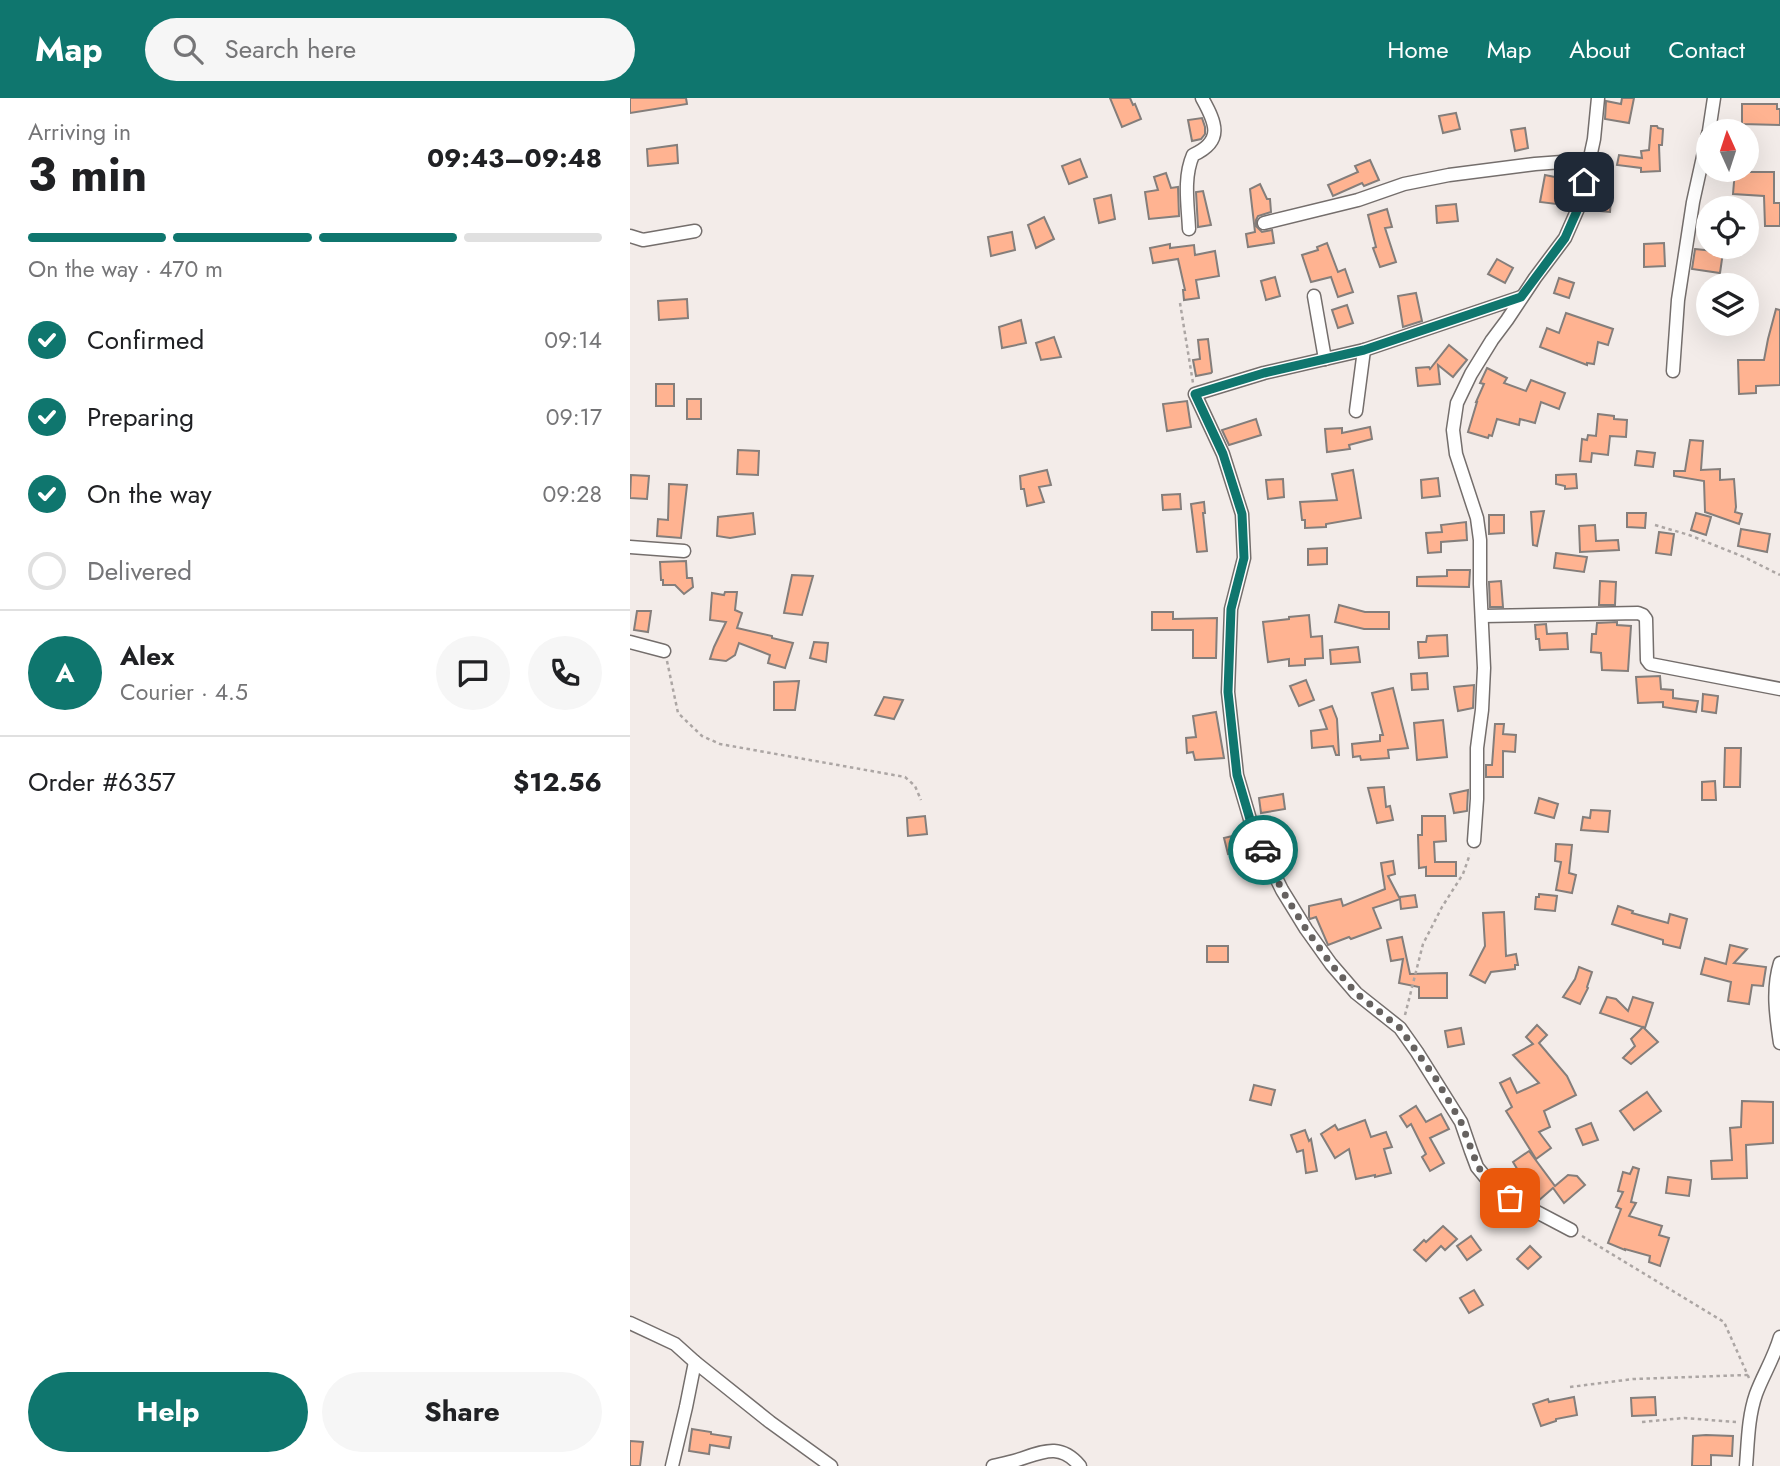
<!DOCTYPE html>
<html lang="en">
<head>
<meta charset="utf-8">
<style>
  body { margin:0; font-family:Jost,sans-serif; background:#f6f6f6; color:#202124; height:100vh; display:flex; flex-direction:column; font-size:26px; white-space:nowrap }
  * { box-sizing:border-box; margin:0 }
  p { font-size:23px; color:#757577 }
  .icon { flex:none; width:38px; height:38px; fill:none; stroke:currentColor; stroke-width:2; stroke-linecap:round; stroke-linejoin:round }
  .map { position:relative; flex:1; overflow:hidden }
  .panel { display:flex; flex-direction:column; background:#fff; width:630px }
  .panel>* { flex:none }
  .needle { width:46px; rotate:357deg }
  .fabs { position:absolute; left:1066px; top:21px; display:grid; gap:14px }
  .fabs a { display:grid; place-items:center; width:63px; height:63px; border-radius:50%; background:#fff; box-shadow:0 7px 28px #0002; font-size:35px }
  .pin { position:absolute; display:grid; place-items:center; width:60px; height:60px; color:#fff; margin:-30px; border-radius:14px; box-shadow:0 4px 10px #0006 }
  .courier { position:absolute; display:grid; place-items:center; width:70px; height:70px; margin:-35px; border:5px solid #0f766e; border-radius:50%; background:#fff; color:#222; box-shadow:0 2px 9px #0007 }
  .headline em { font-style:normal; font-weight:700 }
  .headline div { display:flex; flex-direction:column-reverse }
  .headline { display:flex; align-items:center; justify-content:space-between; height:119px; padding:0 28px }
  h1 { font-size:46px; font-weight:700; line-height:52px }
  .bar { display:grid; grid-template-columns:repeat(4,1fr); gap:10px 7px; align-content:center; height:84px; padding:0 28px }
  .bar i { height:9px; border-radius:5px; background:#e0e0e0 }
  .bar .current { background:#0f766e }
  .bar p { grid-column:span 4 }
  .line { display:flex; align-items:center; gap:18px; padding:0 28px; border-top:2px solid #e0e0e0 }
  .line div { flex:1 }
  .round { display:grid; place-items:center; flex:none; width:74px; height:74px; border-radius:37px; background:#f6f6f6 }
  ol { padding:0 28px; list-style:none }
  li { display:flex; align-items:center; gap:21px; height:77px }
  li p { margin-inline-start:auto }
  li .icon { padding:7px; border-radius:50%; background:#0f766e; color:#fff; stroke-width:4 }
  li:last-child { color:#757577 }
  li i { width:38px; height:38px; border:4px solid #e0e0e0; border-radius:50% }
  .cta { display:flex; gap:14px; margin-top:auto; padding:14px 28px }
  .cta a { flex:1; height:80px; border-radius:42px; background:#0f766e; color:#fff; font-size:28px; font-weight:700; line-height:80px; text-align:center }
  .cta a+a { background:#f6f6f6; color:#202124 }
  header { display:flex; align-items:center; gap:42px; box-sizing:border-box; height:98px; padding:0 35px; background:#0f766e; color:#fff }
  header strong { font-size:33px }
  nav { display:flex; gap:38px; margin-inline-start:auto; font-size:24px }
  .search { width:490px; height:63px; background:#f6f6f6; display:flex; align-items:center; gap:18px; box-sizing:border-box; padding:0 24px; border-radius:38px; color:#757577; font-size:26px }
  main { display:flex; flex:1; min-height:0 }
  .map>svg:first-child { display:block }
  .building { fill:#ffb391; stroke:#847e7b; stroke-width:2 }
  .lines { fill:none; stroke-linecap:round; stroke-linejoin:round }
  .minor-casing { stroke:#746e6c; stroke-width:15 }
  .path { stroke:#aca6a4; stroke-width:2.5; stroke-dasharray:3.5 3.5; stroke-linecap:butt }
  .minor { stroke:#fff; stroke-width:12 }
  .done { stroke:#666260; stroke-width:7; stroke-dasharray:0 12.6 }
  .route { stroke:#0f766e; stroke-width:9 }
</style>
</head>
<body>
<header>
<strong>Map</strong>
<div class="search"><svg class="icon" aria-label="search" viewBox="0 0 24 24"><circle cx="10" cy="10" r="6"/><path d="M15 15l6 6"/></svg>Search here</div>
<nav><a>Home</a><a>Map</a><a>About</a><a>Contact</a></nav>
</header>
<main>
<section class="panel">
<div class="headline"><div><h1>3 min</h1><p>Arriving in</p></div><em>09:43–09:48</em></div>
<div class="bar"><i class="current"></i><i class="current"></i><i class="current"></i><i></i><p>On the way · 470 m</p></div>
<ol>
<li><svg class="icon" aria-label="check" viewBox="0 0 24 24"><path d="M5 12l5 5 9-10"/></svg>Confirmed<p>09:14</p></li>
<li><svg class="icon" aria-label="check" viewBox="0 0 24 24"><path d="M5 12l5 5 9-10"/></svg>Preparing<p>09:17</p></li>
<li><svg class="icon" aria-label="check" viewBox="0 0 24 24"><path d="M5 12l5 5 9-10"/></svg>On the way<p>09:28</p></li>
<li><i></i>Delivered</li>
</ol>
<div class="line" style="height:126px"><b class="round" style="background:#0f766e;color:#fff">A</b><div><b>Alex</b><p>Courier · 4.5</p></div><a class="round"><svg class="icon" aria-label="chat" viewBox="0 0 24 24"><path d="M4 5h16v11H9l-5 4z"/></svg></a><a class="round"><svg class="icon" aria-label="phone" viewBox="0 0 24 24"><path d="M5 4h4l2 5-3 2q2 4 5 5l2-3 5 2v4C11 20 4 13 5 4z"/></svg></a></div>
<div class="line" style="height:91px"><div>Order #6357</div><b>$12.56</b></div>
<div class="cta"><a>Help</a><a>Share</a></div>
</section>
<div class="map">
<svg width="1150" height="1368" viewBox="0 0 1150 1368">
  <rect width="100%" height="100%" fill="#f3ece9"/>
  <!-- building -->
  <g class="building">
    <polygon points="0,0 56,0 57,6 0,15"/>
    <polygon points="480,0 500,0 503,7 505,6 511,21 492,29"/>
    <polygon points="992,0 1004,0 999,25 975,21 976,3 991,6"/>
    <polygon points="1112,6 1147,6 1147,11 1150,11 1150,27 1112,26"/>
    <polygon points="826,15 830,31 813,35 809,18"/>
    <polygon points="572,20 575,29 575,36 571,41 562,43 558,22"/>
    <polygon points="1021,28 1027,28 1028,30 1033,31 1032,47 1029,47 1030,73 1011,74 1011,70 987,67 989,57 1012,60 1011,53 1019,52"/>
    <polygon points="895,30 898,50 885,53 881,32"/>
    <polygon points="47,47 48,65 18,68 17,51"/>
    <polygon points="450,61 457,79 439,86 432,68"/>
    <polygon points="740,62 749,82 734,88 732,85 703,98 698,87 728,74 725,68"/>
    <polygon points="967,68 979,69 976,99 981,100 980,114 960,112"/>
    <polygon points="1105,72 1117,73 1117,74 1144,74 1144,105 1150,105 1150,128 1135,128 1134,98 1103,96"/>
    <polygon points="536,75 541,90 548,89 549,118 519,121 515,94 528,92 524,79"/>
    <polygon points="915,77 930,80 926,106 910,104"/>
    <polygon points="630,86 637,101 640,101 641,114 628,118 626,122 626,128 632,134 642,132 644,145 618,149 616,136 625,134 620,91"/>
    <polygon points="573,93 581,127 568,129 566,94"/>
    <polygon points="481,97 485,121 469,125 464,101"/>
    <polygon points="826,106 828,123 807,125 806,108"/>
    <polygon points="757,111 762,129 755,130 766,164 750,169 743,150 746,149 738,117"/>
    <polygon points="414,119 424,141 406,150 398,127"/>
    <polygon points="382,134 385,152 361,158 358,139"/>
    <polygon points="697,145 708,174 715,171 723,194 708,199 701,179 681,184 672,157 688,152 687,149"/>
    <polygon points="1034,145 1035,168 1014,169 1014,146"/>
    <polygon points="540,146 540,150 564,147 565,157 585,153 589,178 566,182 569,200 554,202 553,192 555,192 548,161 523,165 520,150"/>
    <polygon points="1065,151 1093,154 1090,175 1062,171"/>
    <polygon points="867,161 883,170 875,185 858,176"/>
    <polygon points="645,179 650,198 636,202 631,183"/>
    <polygon points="929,180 944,185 939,200 924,195"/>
    <polygon points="786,195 792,223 773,229 768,198"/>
    <polygon points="57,201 58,220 29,222 28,203"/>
    <polygon points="717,207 723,225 708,230 702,212"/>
    <polygon points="1146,211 1150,212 1150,287 1126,288 1126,295 1109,296 1108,262 1134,262 1138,241"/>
    <polygon points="936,215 983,231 978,247 968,244 964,266 957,265 957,267 910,249 917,230 929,235"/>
    <polygon points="391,222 396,245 372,250 369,229"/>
    <polygon points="424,239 431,259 411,262 406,245"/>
    <polygon points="578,241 582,274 581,275 566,278 563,262 570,261 568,242"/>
    <polygon points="819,247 837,262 823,279 808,267 810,286 788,288 786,270 799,269 800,271"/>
    <polygon points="857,270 877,280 874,285 896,293 901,282 935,295 929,311 911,304 905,325 890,321 889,327 867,321 862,338 859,337 858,340 838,334 847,304 846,304 854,286 850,285"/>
    <rect x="26" y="286" width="18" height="22"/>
    <rect x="57" y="301" width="14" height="20"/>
    <polygon points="557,303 561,329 537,333 533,306"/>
    <polygon points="968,316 984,318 984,321 997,322 996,339 980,338 978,357 962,355 961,364 950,363 952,341 957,342 958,337 966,338"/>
    <polygon points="626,321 631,337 599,347 592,332"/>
    <polygon points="740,329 742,341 719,347 720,351 697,354 695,331 712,330 712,335"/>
    <polygon points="1060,342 1073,343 1071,372 1090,371 1090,382 1104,381 1106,409 1105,414 1112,416 1109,426 1075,414 1074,383 1044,378 1044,373 1055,373"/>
    <polygon points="108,352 129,353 128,377 107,376"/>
    <polygon points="1007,353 1025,355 1023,369 1005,367"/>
    <polygon points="417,372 421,387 409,389 414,404 397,408 394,391 391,391 390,378"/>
    <polygon points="723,372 731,420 696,426 696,429 675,430 675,422 672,422 670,404 707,402 702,376"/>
    <polygon points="946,376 947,390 935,391 935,388 926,386 926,377"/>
    <polygon points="1,377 19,378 17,401 0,400"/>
    <polygon points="808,380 810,398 792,400 791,382"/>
    <polygon points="653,381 654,399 638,401 636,382"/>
    <polygon points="39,386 57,387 51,440 27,438 28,421 38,422"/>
    <polygon points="550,396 551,411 533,412 532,397"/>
    <polygon points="574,404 575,415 573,415 577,453 567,454 561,406"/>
    <polygon points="914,413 907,448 903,447 901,414"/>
    <polygon points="123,415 125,436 100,440 87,438 88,419"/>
    <polygon points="997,415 1016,415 1015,430 997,429"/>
    <polygon points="1066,415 1081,419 1076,437 1061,432"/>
    <polygon points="859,417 874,417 874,435 859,436"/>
    <polygon points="836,424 837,442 811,444 811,454 798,455 796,435 812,434 811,427"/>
    <polygon points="965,427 966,443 988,442 989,452 950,454 949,428"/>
    <polygon points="1111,431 1140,436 1137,454 1108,448"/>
    <polygon points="1029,434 1044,436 1041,457 1026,455"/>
    <polygon points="697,450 697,466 678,467 678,451"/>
    <polygon points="926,455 957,459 954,474 924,470"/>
    <polygon points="56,463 57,480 62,480 63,489 54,496 45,487 33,487 33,482 31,482 30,464"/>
    <polygon points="817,472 840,472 839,489 787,488 787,479 817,478"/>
    <polygon points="162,477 183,478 172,517 154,515"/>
    <polygon points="871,483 873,509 860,509 859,484"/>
    <polygon points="970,483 986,484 985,507 969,507"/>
    <polygon points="95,494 107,494 105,512 112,515 107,530 142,538 142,540 163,545 155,570 138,565 140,557 109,545 105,557 96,563 80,561 84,549 96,524 80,522 82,495 94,497"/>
    <polygon points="709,507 735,514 759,514 759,531 734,531 705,524"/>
    <polygon points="7,513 21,513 18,534 4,532"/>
    <polygon points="522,514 543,514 543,521 587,520 586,560 563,560 563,532 522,532"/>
    <polygon points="679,517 681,539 692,538 693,560 675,561 675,567 659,568 659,561 638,564 633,524 659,521 659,519"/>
    <polygon points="987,524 987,527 1001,528 998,573 972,572 971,555 961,554 962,536 966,536 967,525"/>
    <polygon points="916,526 917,536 937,535 938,551 910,552 909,541 906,541 905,527"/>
    <polygon points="817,537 818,558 789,560 788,544 796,544 797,538"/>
    <polygon points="184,544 198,545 196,564 180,560"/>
    <polygon points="728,549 730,564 701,566 700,552"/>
    <polygon points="797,575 798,591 782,592 781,576"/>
    <polygon points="1030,578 1031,591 1043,592 1043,600 1068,603 1066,614 1033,609 1033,604 1008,605 1006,579"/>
    <polygon points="676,582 684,602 669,608 660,588"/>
    <polygon points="169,583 165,612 144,612 144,584"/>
    <polygon points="844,587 843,610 828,613 824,589"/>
    <polygon points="763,590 778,650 758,652 759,660 731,662 730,658 723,659 722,646 750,643 750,637 753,637 742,595"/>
    <polygon points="1073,596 1088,598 1086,615 1072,613"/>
    <polygon points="254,599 273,602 264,621 245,617"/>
    <polygon points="702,608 707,621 709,657 706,657 703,648 682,650 681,633 697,631 690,612"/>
    <polygon points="586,614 594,660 565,662 563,654 557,655 556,640 566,639 563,618"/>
    <polygon points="813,622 817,659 787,662 784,625"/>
    <polygon points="865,626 874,626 873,636 886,637 885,654 873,653 873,679 856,679 856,667 862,667"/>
    <polygon points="1095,650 1111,650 1110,689 1094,689"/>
    <polygon points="1085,683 1086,702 1072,702 1072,684"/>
    <polygon points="754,689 756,709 760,708 763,722 747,725 738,690"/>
    <polygon points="838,692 837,713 824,715 820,696"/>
    <polygon points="653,696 655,711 631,715 629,700"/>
    <polygon points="909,700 928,706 924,720 905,715"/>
    <polygon points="961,712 980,713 978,734 951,732 953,719 960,720"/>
    <polygon points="295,718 297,736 278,738 277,720"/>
    <polygon points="792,718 815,718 816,743 804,744 805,764 826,764 826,778 796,778 796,769 789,770 788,737 792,737"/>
    <polygon points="615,735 619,751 598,756 594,740"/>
    <polygon points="926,746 942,747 939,775 946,777 942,795 926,792 931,764 925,763"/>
    <polygon points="763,763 765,776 758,778 770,801 770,799 785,797 787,809 771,811 770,801 743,810 751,830 721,841 719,839 698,847 686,819 680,821 679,819 679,808 711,801 713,808 755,791 751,765"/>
    <polygon points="909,796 927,798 925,813 905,811 906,799 909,799"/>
    <polygon points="988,808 1003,813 1002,815 1038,825 1040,816 1057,821 1050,850 1033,846 1033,842 982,826"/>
    <polygon points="874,814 876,858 886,856 888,867 885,867 885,871 861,874 855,885 840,877 855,848 853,815"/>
    <polygon points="772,839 780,876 817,875 817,900 789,900 789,889 769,885 773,861 761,863 757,842"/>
    <polygon points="1100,847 1117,851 1104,865 1136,869 1133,888 1122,887 1119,906 1098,903 1101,884 1071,876 1075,860 1096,866"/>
    <rect x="577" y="848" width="21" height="16"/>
    <polygon points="949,869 962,874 957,889 958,890 950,906 933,899 945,881"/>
    <polygon points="977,899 986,901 998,913 1003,899 1023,905 1015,930 970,915"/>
    <polygon points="907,927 917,937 909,945 937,978 946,997 914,1013 920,1029 909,1034 921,1050 906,1061 876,1013 882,1009 870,985 880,980 887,995 909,985 883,957 903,946 896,939"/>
    <polygon points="1013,929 1028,944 1001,966 993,960 1005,948 1001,941"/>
    <polygon points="831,930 834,946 818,949 815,933"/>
    <polygon points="624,987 645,992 641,1007 620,1002"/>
    <polygon points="1017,994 1031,1013 1004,1032 990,1013"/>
    <polygon points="1112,1003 1143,1004 1143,1045 1116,1047 1117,1080 1082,1081 1081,1063 1102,1062 1100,1030 1111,1029"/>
    <polygon points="786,1008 796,1024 811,1016 819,1031 800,1040 814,1065 800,1073 792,1059 796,1056 781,1026 777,1029 770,1018"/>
    <polygon points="735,1022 741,1039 756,1034 762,1049 754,1051 761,1075 745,1079 745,1077 726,1081 719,1051 705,1060 691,1036 705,1027 708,1032"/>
    <polygon points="961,1025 968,1042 953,1047 946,1031"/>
    <polygon points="675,1032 679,1043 681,1041 687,1073 676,1075 673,1052 667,1054 661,1037"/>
    <polygon points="899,1053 925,1088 938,1077 947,1078 955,1087 934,1105 923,1090 907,1104 883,1064"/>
    <polygon points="1003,1069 1009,1071 1001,1104 1006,1105 999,1118 1032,1128 1029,1137 1039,1140 1030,1168 1019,1164 1020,1158 995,1151 995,1152 978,1145 991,1111 986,1109 993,1094 988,1093 993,1074 1000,1076"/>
    <polygon points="1038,1079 1061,1082 1059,1098 1036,1095"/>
    <polygon points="813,1128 827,1141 815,1152 811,1148 796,1163 784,1152 794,1142 796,1144"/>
    <polygon points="841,1138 851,1152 837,1162 827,1148"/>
    <polygon points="900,1148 911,1159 898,1171 887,1161"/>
    <polygon points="844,1192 853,1207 839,1215 830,1200"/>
    <polygon points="944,1299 947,1317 926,1321 926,1323 911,1328 903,1306 918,1301 919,1304"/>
    <polygon points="1025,1299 1026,1317 1002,1318 1001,1300"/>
    <polygon points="62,1331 81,1334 81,1336 101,1339 99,1350 80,1347 79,1356 59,1353"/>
    <polygon points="1076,1337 1103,1338 1102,1358 1081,1357 1081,1368 1062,1368 1063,1338"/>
    <polygon points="0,1343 13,1344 10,1368 0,1368"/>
  </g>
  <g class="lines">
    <defs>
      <g id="minor">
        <polyline points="1079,33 1084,0"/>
        <polyline points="634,125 728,102 774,86 819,77 905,66 959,62"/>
        <path d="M 559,131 C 558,107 553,80 563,57 C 594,43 586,25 572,0"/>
        <polyline points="0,138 13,142 65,133"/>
        <polyline points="684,198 695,261"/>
        <polyline points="891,199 734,252 634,275 565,296 593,356 612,416 614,460 601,511 598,594 607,677 624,735 652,792 676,831 701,866 726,895 770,930 787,954 831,1024 841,1053 847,1069 856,1080 865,1090 880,1100 941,1132"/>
        <polyline points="1043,273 1048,202 1063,104 1078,36"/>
        <polyline points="726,313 734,252"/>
        <polyline points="0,449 54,453"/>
        <polyline points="852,518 1008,515 1013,517 1016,521 1017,562 1020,566 1150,591"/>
        <polyline points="0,544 34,553"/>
        <polyline points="844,743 847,701 847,650 852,612 854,570 850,486 850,442 847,420 826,356 823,332 827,305 841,276 862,242 877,222 905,180 935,140 950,106 964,41 968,0"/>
        <path d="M 1150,865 C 1142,891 1146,918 1150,945"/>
        <polyline points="0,1225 45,1246 65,1264 140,1324 201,1368"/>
        <polyline points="42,1368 56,1309 65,1264"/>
        <path d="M 363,1368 C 370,1366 377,1365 384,1363 C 411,1355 429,1343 450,1368"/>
        <path d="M 1116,1368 C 1118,1344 1118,1319 1126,1296 C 1133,1277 1144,1260 1150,1239"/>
      </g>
    </defs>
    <!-- minor casing -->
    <use href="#minor" class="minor-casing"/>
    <!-- path -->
    <g class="path">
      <polyline points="550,205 563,285"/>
      <polyline points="1025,427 1059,437 1114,459 1150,477"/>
      <polyline points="37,563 48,615 72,638 90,646 275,679 285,688 291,702"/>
      <polyline points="775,917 793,846 812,809 833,776 840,756"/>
      <polyline points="952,1138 1094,1224 1119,1280"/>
      <polyline points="940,1289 1003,1281 1118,1277"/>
      <polyline points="1012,1324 1054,1320 1106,1324"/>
    </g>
    <!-- minor -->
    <use href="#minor" class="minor"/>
  </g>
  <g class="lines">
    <!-- done -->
    <polyline class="done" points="633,752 652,792 676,831 701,866 726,895 770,930 806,981 831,1024 848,1069 865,1090 880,1100"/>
    <!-- route -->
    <polyline class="route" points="633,752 624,735 607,677 598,594 601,511 614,460 612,416 593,356 565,296 634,275 734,252 891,199 935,140 950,106 954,84"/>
  </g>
</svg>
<div class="fabs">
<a><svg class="needle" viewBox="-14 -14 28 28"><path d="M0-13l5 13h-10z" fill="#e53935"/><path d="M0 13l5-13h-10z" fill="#757577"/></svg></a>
<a><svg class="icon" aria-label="locate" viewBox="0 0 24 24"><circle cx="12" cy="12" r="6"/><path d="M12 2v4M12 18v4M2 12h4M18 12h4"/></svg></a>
<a><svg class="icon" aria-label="layers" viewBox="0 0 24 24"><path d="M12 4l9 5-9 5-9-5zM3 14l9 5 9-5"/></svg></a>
</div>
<div class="pin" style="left:880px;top:1100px;background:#ea580c"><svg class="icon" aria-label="bag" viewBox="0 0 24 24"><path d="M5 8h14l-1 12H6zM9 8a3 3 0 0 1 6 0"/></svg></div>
<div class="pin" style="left:954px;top:84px;background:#1f2937"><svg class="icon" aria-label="home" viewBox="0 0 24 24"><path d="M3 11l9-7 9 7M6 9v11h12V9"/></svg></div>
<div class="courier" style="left:633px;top:752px"><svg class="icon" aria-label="car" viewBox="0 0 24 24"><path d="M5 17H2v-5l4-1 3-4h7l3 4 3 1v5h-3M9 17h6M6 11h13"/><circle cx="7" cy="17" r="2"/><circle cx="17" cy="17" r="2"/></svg></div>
</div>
</main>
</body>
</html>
